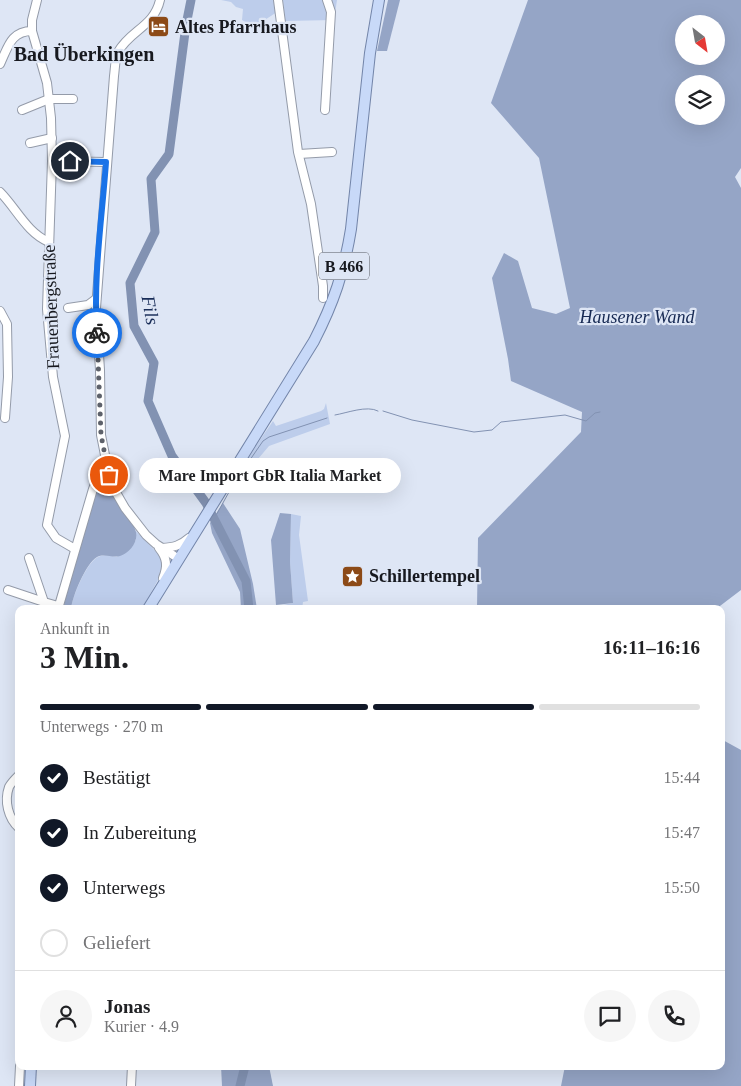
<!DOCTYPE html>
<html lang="de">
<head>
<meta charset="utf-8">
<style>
  body { margin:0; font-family:Georgia,serif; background:#f6f6f6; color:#202124; height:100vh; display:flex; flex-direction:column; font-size:19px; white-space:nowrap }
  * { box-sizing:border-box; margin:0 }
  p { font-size:16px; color:#757577 }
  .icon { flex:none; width:28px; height:28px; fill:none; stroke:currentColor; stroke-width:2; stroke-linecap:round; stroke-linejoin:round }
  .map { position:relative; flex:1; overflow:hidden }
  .panel { position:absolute; left:15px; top:605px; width:710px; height:465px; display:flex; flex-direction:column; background:#fff; border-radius:10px; box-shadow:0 5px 20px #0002 }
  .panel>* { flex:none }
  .needle { width:32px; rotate:149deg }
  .tools { position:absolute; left:675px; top:15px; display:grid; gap:10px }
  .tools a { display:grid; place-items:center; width:50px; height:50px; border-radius:50%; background:#fff; box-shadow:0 5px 20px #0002; font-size:25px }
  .pin { position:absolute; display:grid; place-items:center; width:42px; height:42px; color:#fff; margin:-21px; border:2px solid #fff; border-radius:50%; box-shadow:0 1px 5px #0007 }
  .courier { position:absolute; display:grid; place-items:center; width:50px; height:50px; margin:-25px; border:4px solid #1a73e8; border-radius:50%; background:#fff; color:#222; box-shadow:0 1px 6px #0007 }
  .bubble { position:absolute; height:35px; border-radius:18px; background:#fff; box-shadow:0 5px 20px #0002; font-size:16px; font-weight:700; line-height:35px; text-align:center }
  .summary em { font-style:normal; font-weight:700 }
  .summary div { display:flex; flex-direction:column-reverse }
  .summary { display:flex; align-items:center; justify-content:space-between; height:85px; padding:0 25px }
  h1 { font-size:32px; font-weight:700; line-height:38px }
  .bar { display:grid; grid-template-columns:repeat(4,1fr); gap:8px 5px; align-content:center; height:60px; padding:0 25px }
  .bar i { height:6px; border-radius:4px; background:#e0e0e0 }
  .bar .current { background:#111827 }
  .bar p { grid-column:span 4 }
  .line { display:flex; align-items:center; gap:12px; padding:0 25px; border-top:1px solid #e0e0e0 }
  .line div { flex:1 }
  .round { display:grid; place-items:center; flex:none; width:52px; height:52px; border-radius:26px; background:#f6f6f6 }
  ol { padding:0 25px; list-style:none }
  li { display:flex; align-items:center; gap:15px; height:55px }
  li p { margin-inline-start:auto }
  li .icon { padding:5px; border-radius:50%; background:#111827; color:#fff; stroke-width:4 }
  li:last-child { color:#757577 }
  li i { width:28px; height:28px; border:2px solid #e0e0e0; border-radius:50% }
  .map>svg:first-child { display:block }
  .green { fill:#bdcdeb }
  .forest { fill:#95a5c6; fill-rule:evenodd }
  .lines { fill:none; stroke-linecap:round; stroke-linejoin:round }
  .stream { stroke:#8292b2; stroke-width:1 }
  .river { stroke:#8292b2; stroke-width:9 }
  .minor-casing { stroke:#949ba9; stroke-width:10 }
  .major-casing { stroke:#7385a9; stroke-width:12 }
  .minor { stroke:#fff; stroke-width:8 }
  .major { stroke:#c8d9f8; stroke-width:10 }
  .done { stroke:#5d616a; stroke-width:5; stroke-dasharray:0 9 }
  .route { stroke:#1a73e8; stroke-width:6 }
  .labels { text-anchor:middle; stroke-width:4.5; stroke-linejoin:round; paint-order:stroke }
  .shield { fill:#dee6f5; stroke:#53565f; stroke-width:1 }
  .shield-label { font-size:16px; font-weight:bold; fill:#17191f }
  .poi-label { font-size:18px; font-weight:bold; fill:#17191f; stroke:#dee6f5; text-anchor:start }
  .street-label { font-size:18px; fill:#17191f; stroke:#dee6f5 }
  .park-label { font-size:18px; font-style:italic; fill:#162953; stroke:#dee6f5 }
  .water-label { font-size:19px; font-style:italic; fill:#192d58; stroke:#dee6f5 }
  .quarter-label { font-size:20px; font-weight:bold; fill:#17191f; stroke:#dee6f5 }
</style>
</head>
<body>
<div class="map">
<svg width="741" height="1086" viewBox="0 0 741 1086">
  <rect width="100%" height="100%" fill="#dee6f5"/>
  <!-- green -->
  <g class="green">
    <polygon points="221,0 275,0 277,12 254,27 242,20 243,9 236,7 231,2"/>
    <polygon points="283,0 337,0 334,20 285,21"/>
    <polygon points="326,403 330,424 269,446 248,471 243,465 273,421 276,426 321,411 324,409"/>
    <polygon points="291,514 301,516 299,535 308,601 303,602 302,609 284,609 283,605 293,603 290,562"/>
    <path d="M 136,531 L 164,560 L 164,569 L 142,609 L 71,609 C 72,597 87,562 98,557 C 104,554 111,556 117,557 L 136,540 Z"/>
  </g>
  <!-- forest -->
  <g class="forest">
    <polygon points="388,0 400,0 387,51 377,51"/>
    <path d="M 528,0 L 741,0 L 741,168 L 735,177 L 741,188 L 741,590 L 716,609 L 477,609 L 478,538 L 581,432 L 582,412 L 511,381 L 508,359 L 492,278 L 504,253 L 518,261 L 532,308 L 556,314 L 570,308 L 539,158 L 491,103 ZM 684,24 L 716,24 L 716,56 L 684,56 ZM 684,84 L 716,84 L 716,116 L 684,116 Z"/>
    <path d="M 104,486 L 110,490 C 118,502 129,515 135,529 C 140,540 130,553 120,556 C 112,558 104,553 97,557 C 86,563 72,597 71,609 L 63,609 L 78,549 L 98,489 Z"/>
    <polygon points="223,503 240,529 253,584 257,609 241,609 240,592 212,533 210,523"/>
    <polygon points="280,513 291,514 290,562 293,603 276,605 271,540"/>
    <polygon points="721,739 741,750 741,1086 561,1086 565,1066 721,1066"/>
    <polygon points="221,1066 269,1066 273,1086 222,1086"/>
  </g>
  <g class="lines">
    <!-- stream -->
    <g class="stream">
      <polyline points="383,411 412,420 474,432 492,430 501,422 565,415 586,421 595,413 600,412"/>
      <path d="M 335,415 C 347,413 367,405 378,411"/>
      <polyline points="214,519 234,483 263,441 269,437 327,418"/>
    </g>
    <!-- river -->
    <g class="river">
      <polyline points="191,0 186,25 169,154 151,179 155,232 130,283 134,326 154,363 148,401 172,456 206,503 246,581 249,609"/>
      <polyline points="240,1086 245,1066"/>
    </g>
    <defs>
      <g id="minor">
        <polyline points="37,0 32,20 32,31 47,83 51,118 52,161 47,309 53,377 65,436 47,525 56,538 75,549"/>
        <path d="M 160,0 C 154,27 130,30 118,52 C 115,58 115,69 114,76 L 96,308 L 100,370 L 101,435 L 109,475 L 114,489 L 125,508 L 146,535 L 156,544 L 179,559"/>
        <polyline points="278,0 298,152 311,204 323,286 323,298"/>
        <path d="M 0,64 C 8,47 11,31 32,31"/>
        <polyline points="22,110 49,99 73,99"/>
        <polyline points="325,110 331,12 327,0"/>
        <polyline points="30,143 52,138"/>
        <polyline points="299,154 332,152"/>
        <polyline points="52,161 106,162"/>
        <path d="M 0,192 C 16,208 27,233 49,242"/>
        <polyline points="68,308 88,305 96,299"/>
        <polyline points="0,311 7,324 8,377 5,418"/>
        <path d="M 159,548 C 167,558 168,566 163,578"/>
        <path d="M 162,548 C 174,547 180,546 189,538"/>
        <polyline points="29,558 44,602 58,606"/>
        <polyline points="8,590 44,602"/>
        <path d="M 58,609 L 93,489 C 96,480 100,478 109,475"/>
        <path d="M 19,775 C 16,778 11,783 9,787 C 4,801 8,818 19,828"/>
        <polyline points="19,1086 20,1066"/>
        <polyline points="131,1086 132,1066"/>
      </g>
      <g id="major">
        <path d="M 148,609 L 314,341 C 334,302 344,272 351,229 L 370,53 L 379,0"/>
        <polyline points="30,1086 31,1066"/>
      </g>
    </defs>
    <!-- minor casing -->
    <use href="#minor" class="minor-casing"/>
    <!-- major casing -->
    <use href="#major" class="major-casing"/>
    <!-- minor -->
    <use href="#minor" class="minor"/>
    <!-- major -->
    <use href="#major" class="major"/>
  </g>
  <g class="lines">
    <!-- done -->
    <polyline class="done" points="97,333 101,435 109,475"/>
    <!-- route -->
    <path class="route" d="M 70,161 L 106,162 C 102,219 93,276 97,333"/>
  </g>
  <!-- icons -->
  <defs>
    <symbol id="hotel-square" viewBox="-11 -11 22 22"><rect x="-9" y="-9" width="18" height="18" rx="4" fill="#8c4a17" stroke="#dee6f5"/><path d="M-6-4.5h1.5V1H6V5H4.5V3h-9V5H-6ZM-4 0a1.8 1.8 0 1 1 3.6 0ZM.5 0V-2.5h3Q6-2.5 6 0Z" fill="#fff"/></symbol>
    <symbol id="sight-square" viewBox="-11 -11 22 22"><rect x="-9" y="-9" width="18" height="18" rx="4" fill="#8c4a17" stroke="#dee6f5"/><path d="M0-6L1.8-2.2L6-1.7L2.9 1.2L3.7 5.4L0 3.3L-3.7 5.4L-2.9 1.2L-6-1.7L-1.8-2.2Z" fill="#fff"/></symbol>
  </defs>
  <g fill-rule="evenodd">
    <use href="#hotel-square" x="146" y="14" width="25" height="25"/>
    <use href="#sight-square" x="340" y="564" width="25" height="25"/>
  </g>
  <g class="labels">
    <!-- shield labels -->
    <rect class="shield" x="319" y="252.5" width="50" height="27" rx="4"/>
    <g class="shield-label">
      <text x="344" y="272">B 466</text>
    </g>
    <!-- poi labels -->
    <g class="poi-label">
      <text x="175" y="33">Altes Pfarrhaus</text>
      <text x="369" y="582">Schillertempel</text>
    </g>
    <!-- street labels -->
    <g class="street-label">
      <text transform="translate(51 307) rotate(-92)" y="6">Frauenbergstraße</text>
    </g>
    <!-- park labels -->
    <g class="park-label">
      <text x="637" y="323">Hausener Wand</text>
    </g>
    <!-- water labels -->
    <g class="water-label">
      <text transform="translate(151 310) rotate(80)" y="7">Fils</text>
    </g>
    <!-- quarter labels -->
    <g class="quarter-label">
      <text x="84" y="61">Bad Überkingen</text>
    </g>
  </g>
</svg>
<div class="tools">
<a><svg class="needle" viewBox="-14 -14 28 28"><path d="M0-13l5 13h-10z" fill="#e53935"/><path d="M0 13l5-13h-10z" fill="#757577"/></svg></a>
<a><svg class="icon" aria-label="layers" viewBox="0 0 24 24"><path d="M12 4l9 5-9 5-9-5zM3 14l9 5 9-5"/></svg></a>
</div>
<div class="pin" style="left:109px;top:475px;background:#ea580c"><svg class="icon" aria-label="bag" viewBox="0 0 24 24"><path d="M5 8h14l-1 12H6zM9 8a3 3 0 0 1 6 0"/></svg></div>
<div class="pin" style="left:70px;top:161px;background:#1f2937"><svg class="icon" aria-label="home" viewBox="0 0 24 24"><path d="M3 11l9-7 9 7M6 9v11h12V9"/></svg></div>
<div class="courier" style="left:97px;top:333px"><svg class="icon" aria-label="bike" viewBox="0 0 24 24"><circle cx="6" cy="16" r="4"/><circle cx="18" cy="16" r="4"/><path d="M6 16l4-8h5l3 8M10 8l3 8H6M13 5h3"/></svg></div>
<div class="bubble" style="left:139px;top:458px;width:262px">Mare Import GbR Italia Market</div>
<section class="panel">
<div class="summary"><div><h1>3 Min.</h1><p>Ankunft in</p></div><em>16:11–16:16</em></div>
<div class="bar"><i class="current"></i><i class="current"></i><i class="current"></i><i></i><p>Unterwegs · 270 m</p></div>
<ol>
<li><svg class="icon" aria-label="check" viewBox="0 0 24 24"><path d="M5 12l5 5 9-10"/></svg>Bestätigt<p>15:44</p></li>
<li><svg class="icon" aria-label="check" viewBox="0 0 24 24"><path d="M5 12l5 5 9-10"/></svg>In Zubereitung<p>15:47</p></li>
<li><svg class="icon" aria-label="check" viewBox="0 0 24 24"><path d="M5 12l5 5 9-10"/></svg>Unterwegs<p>15:50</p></li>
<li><i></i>Geliefert</li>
</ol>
<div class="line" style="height:90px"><a class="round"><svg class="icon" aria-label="person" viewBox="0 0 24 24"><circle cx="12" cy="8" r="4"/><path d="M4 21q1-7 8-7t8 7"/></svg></a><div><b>Jonas</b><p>Kurier · 4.9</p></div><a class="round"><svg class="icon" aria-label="chat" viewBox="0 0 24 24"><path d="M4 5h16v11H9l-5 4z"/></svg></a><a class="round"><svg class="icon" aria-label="phone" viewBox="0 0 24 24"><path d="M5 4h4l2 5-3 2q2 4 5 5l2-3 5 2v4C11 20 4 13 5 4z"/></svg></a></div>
</section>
</div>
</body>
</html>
